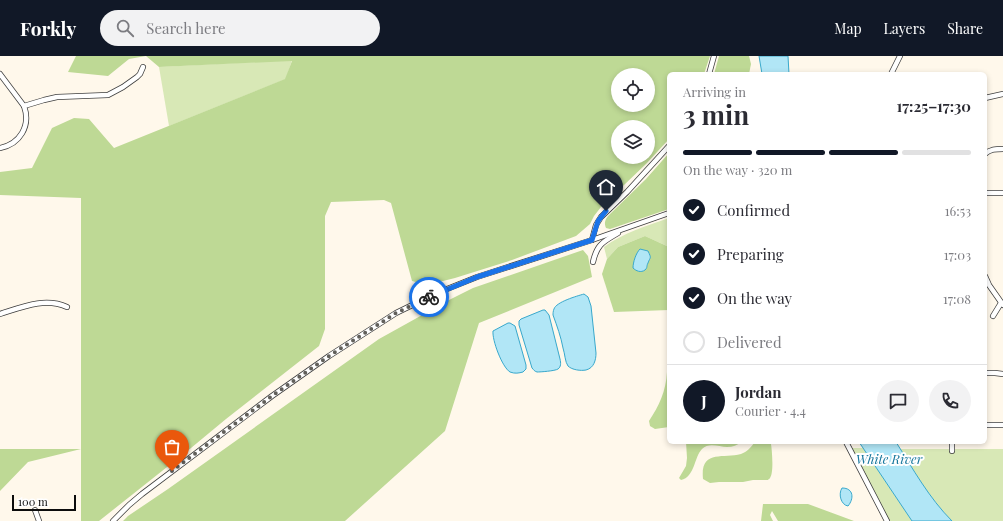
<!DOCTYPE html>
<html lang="en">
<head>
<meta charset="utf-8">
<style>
  body { margin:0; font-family:"Playfair Display",serif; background:#f2f2f3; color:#2b2b33; height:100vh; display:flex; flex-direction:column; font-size:15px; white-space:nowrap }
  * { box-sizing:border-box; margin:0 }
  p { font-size:13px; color:#7c7c81 }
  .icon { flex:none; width:22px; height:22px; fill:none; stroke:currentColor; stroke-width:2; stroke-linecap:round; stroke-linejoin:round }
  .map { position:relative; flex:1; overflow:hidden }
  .panel { position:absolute; left:667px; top:16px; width:320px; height:372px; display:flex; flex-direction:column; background:#fff; border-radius:6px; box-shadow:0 2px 6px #0003 }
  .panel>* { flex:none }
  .fabs { position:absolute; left:611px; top:12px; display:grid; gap:8px }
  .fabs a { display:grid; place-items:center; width:44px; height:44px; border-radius:50%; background:#fff; box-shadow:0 2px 6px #0003; font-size:20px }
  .scale { position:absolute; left:12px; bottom:10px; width:64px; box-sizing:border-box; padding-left:4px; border:2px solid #0c0c0c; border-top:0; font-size:11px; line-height:14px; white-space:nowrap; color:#0c0c0c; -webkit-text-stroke:3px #fff; paint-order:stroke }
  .pin { position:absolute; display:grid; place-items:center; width:34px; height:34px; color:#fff; margin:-41px -17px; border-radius:50% 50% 50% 0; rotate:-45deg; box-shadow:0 0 4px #0007 }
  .pin .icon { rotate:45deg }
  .courier { position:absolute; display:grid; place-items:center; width:40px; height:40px; margin:-20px; border:3px solid #1a73e8; border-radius:50%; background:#fff; color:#222; box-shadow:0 1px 5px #0007 }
  .head em { font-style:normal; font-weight:700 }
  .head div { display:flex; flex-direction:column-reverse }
  .head { display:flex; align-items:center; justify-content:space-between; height:68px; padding:0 16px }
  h1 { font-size:26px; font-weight:700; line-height:30px }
  .bar { display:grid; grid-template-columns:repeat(4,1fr); gap:6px 4px; align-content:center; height:48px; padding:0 16px }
  .bar i { height:5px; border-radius:3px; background:#e1e1e2 }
  .bar .on { background:#111827 }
  .bar p { grid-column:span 4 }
  .line { display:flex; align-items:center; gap:10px; padding:0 16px; border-top:1px solid #e1e1e2 }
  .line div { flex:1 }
  .round { display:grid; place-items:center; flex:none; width:42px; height:42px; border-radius:21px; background:#f2f2f3 }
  ol { padding:0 16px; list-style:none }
  li { display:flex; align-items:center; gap:12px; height:44px }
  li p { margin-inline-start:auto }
  li .icon { padding:4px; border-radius:50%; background:#111827; color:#fff; stroke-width:4 }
  li:last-child { color:#7c7c81 }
  li i { width:22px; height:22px; border:2px solid #e1e1e2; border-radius:50% }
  header { display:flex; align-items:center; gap:24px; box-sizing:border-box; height:56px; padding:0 20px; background:#111827; color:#fff }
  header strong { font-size:19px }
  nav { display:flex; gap:22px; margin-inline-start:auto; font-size:14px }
  .search { width:280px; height:36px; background:#f2f2f3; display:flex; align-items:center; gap:10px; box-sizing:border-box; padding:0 14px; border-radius:22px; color:#7c7c81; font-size:15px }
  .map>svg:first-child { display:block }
  .green { fill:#d8e8b6 }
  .forest { fill:#bed995; fill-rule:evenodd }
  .water { fill:#b1e6f6; stroke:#38a8cc }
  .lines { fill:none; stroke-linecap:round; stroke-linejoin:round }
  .minor-casing { stroke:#3f3f3f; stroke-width:6 }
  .minor { stroke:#fff; stroke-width:4.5 }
  .done { stroke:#615f5a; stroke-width:4; stroke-dasharray:0 7.2 }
  .route { stroke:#1a73e8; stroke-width:5 }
  .labels { text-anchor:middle; stroke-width:4; stroke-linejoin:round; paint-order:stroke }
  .water-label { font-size:13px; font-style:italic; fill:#17779d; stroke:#fff }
</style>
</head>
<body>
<header>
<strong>Forkly</strong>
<div class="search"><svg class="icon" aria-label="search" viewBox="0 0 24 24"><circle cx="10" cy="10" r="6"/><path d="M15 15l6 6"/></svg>Search here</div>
<nav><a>Map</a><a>Layers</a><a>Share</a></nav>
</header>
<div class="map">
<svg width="1003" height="465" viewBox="0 0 1003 465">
  <rect width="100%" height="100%" fill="#fff8eb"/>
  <!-- green -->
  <g class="green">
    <polygon points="292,4 286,23 169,70 159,11"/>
    <path d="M 669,162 L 669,191 L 645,180 L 618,191 L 607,203 L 604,191 C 623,177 646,170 669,162 Z"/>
    <polygon points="849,392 863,392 912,465 887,465"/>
    <path d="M 900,393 L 1003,393 L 1003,465 L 952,465 C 931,444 916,418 900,393 Z"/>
  </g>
  <!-- forest -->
  <g class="forest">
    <polygon points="76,0 146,0 129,3 108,20 68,16"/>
    <path d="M 146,0 L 710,0 L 704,18 L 669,18 L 669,83 L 647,107 L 601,151 L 594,160 L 590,168 L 576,180 L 512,204 L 455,222 L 427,229 L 412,225 L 391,147 L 384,144 L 331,146 L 325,160 L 325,273 L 319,290 L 226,363 L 191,392 L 99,465 L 81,465 L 81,393 L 28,406 L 0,435 L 0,393 L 81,393 L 81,142 L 0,139 L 0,116 L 32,112 L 52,72 L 74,62 L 89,63 L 114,92 L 285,23 L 292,5 L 159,11 ZM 618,19 L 648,19 L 648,49 L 618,49 ZM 618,71 L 648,71 L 648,101 L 618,101 Z"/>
    <polygon points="719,0 749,0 751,8 749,18 714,18"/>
    <path d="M 669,97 L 669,153 L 610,173 L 606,172 C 604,167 605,164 608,160 L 646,123 Z"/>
    <polygon points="645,180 669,191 669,254 614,256 602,218 607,203 618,191"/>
    <polygon points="583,194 588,200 592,221 479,267 445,375 345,465 123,465 128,460 168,433 379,283 451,243 473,232"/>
    <path d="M 667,316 L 669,316 L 669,371 L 655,373 L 650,370 L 649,365 C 659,350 666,335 667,316 Z"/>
    <path d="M 686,386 L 742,386 C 737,389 733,391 727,391 C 719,391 709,386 702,393 C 694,401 695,421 681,424 L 679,422 L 686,410 L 687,402 Z"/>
    <path d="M 755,386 L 770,386 L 771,388 C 772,394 774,417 770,422 C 770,423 768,423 768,424 L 753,424 L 743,426 L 719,426 L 710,427 L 703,423 C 700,393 723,403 741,398 C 747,396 751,391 755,386 Z"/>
    <polygon points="763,448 808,448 854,465 778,465 772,455 770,459 773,465 761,465"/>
  </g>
  <!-- water -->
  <g class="water">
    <polygon points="759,0 788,0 789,18 762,18"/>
    <path d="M 640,193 L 648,195 C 652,203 650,201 648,207 C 646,211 648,211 645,214 C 641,217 636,215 633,212 C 633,206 636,197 640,193 Z"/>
    <path d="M 584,238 L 588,241 L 591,250 L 596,297 C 596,304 594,312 586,314 C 581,315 572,314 568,310 C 565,306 565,298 563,292 C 561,281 557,270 553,259 C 553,258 553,255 554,253 C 556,246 577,240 584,238 Z"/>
    <path d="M 543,254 L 545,254 L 549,259 L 560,303 C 561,307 561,311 558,313 C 555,315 540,316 537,316 C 534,315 534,314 532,312 L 519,269 L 519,265 L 521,263 Z"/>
    <path d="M 508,267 L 510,267 L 515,270 L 526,309 L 526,313 L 523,316 C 519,317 515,318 510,316 C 502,311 492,284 493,275 Z"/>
    <path d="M 859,386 L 896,386 C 913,413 929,442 952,465 L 912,465 Z"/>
    <path d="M 842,432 C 854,432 854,443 848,450 C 841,449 838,438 842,432 Z"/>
  </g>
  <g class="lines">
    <defs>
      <g id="minor">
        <polyline points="0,18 24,50"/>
        <polyline points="709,18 714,0"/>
        <polyline points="891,18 900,0"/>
        <polyline points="985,42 1003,38"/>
        <path d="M 0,92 C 20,88 31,70 24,50 L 44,44 L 57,41 L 108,39 L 123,31 L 137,21 L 140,18 L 143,11"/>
        <path d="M 985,98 C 990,93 996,93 1003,93"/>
        <polyline points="985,137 1003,137"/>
        <polyline points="592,184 596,169 601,161 627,136 669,90"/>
        <path d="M 593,206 C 597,188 603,186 618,177"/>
        <polyline points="985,220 989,229 1003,249"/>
        <path d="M 0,258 C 22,251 45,241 67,251"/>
        <polyline points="993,260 1001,247"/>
        <polyline points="985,317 995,317 1003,318"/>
        <polyline points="985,369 1003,369"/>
        <polyline points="846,386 887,465"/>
        <polyline points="952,386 952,395"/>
        <polyline points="35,454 39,465"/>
        <polyline points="113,465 129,449 142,438 272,340 329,300 396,257 437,237 477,221 592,184 669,157"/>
      </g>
    </defs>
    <!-- minor casing -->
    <use href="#minor" class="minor-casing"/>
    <!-- minor -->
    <use href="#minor" class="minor"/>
  </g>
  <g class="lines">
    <!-- done -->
    <polyline class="done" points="172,415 272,340 329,300 396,257 429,241"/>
    <!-- route -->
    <polyline class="route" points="429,241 477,221 592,184 598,165 606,155"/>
  </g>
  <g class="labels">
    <!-- water labels -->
    <g class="water-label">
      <text x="889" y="408">White River</text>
    </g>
  </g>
</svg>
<div class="fabs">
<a><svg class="icon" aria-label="locate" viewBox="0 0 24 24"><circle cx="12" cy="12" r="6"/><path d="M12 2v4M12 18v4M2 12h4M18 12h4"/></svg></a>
<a><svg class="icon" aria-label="layers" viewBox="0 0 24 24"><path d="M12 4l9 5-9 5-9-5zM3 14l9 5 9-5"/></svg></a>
</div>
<div class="scale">100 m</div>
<div class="pin" style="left:172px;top:415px;background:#ea580c"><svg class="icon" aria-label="bag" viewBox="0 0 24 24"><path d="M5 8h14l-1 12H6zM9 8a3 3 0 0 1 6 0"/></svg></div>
<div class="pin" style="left:606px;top:155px;background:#1f2937"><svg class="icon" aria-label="home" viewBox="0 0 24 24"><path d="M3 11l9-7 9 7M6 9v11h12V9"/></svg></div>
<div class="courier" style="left:429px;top:241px"><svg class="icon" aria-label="bike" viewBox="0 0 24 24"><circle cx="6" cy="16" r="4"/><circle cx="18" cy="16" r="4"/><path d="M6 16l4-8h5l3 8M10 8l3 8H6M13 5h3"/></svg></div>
<section class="panel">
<div class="head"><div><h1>3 min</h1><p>Arriving in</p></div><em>17:25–17:30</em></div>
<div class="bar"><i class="on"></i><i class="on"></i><i class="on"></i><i></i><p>On the way · 320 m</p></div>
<ol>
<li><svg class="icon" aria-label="check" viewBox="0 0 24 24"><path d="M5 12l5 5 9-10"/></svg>Confirmed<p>16:53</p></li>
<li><svg class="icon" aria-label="check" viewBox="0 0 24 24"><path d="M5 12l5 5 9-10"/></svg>Preparing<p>17:03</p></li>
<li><svg class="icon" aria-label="check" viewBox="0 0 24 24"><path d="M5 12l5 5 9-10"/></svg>On the way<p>17:08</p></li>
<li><i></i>Delivered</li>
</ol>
<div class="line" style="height:72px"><b class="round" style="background:#111827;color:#fff">J</b><div><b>Jordan</b><p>Courier · 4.4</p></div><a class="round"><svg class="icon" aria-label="chat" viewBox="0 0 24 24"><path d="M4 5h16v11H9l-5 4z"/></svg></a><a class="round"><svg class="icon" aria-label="phone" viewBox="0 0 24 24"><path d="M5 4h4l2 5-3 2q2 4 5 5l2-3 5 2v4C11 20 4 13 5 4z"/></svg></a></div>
</section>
</div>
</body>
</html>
